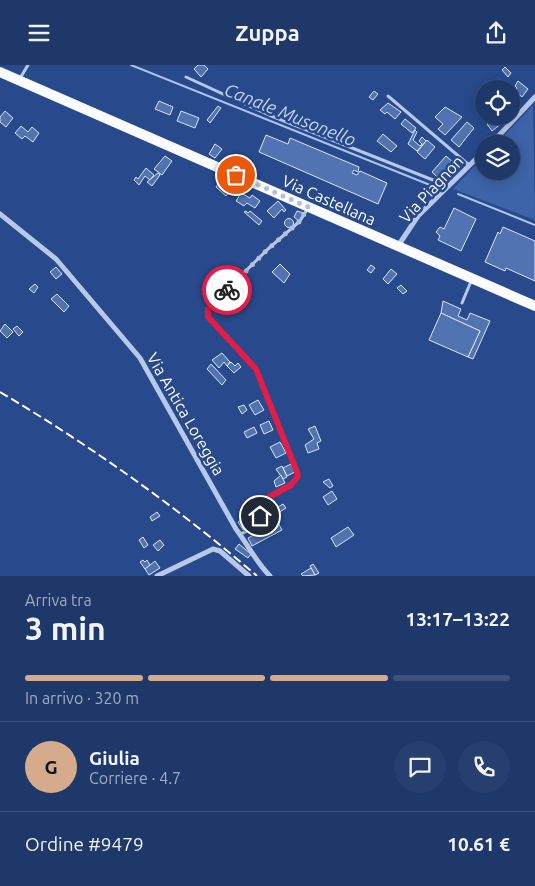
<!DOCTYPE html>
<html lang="it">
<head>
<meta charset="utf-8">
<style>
  body { margin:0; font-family:Ubuntu,sans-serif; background:#263f6f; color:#f1f3f6; height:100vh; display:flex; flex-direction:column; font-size:19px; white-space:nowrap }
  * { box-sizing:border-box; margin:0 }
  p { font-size:16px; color:#a1acc0 }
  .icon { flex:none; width:28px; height:28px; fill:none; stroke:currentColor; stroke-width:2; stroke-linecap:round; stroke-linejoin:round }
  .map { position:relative; height:511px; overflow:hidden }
  .sheet { display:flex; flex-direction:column; background:#1e3869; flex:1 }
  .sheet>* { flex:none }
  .controls { position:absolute; left:475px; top:15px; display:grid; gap:10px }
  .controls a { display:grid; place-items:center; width:45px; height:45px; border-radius:50%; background:#1e3869; box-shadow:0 2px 12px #0003,0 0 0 1px #3c527d; font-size:25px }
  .pin { position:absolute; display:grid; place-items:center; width:42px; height:42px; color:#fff; margin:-21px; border:2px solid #fff; border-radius:50%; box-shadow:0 1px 5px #0007 }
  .courier { position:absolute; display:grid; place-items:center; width:50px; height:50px; margin:-25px; border:4px solid #e11d48; border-radius:50%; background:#fff; color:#222; box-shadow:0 1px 6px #0007 }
  .summary em { font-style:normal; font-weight:600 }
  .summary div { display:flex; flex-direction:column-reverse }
  .summary { display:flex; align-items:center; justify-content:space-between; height:85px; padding:0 25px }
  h1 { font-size:32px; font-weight:600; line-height:38px }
  .bar { display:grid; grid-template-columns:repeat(4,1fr); gap:8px 5px; align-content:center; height:60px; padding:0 25px }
  .bar i { height:6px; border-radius:4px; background:#3c527d }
  .bar .selected { background:#d6ab8b }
  .bar p { grid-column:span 4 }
  .line { display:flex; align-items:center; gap:12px; padding:0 25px; border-top:1px solid #3c527d }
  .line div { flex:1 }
  .round { display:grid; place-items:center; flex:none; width:52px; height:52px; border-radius:26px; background:#263f6f }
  header { display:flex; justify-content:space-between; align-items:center; height:65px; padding:0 25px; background:#1e3869; font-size:22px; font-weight:600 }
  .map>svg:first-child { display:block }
  .green { fill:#3d63a8 }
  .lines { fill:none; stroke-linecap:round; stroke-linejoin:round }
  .stream { stroke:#acc3ea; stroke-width:2 }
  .building { fill:#5173b2; stroke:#dbe6f8 }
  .service { stroke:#b7c9ea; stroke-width:3 }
  .minor { stroke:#b7c9ea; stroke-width:5 }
  .primary { stroke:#fafcff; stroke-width:10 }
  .rail { stroke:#fff; stroke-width:2; stroke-dasharray:9 4; stroke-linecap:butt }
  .done { stroke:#b4c0d7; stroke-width:5; stroke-dasharray:0 9 }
  .route { stroke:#e11d48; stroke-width:6 }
  .labels { text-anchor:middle; stroke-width:5; stroke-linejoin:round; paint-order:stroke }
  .street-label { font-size:16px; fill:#fff; stroke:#284a8c }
  .water-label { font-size:18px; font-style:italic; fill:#c3d4f1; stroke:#284a8c }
</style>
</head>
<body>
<header><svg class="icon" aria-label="menu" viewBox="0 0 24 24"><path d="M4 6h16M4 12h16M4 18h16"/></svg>Zuppa<svg class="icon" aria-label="share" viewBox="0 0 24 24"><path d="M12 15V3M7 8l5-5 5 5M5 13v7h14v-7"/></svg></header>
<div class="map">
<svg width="535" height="511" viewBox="0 0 535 511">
  <rect width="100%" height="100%" fill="#284a8c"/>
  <!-- green -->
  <polygon class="green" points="533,40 535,155 453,124 484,91 484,106 511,106 511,79 496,79"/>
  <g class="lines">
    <!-- stream -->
    <g class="stream">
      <polyline points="131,0 440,124"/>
      <polyline points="458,129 535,160"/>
    </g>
  </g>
  <!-- building -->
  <g class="building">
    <polygon points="198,0 204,0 208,4 201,12 194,4"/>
    <polygon points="505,2 511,8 508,12 502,5"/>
    <polygon points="518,16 528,24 522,32 515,26 517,23 515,21"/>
    <polygon points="374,26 378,29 373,35 369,32"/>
    <polygon points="511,30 520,37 514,45 511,42"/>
    <polygon points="159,36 173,42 170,50 155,44"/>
    <polygon points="388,38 401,47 395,54 387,47 385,49 380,45"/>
    <polygon points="218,41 221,43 210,58 207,55"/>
    <polygon points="445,42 462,52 445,70 438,64 443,59 435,52"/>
    <polygon points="5,46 13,53 6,62 0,57 0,52"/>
    <polygon points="181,46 199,53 195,63 177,56"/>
    <polygon points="504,51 507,54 492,66 487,59 497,51"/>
    <polygon points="405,54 416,63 412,68 401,59"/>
    <polygon points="467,57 474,63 459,82 451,75"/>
    <polygon points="21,61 28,67 32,62 39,68 33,77 25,71 22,74 15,68"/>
    <polygon points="415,65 417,67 413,75 420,81 422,79 419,76 422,72 426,76 417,86 408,79"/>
    <polygon points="383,69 397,81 391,87 377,76"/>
    <polygon points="266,70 288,79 290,73 359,102 358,107 354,105 352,108 357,110 360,106 387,118 378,139 259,87"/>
    <polygon points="427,75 435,82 425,94 417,87"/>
    <polygon points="215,79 222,84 215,93 209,89"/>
    <polygon points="165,91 172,96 162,110 154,104"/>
    <polygon points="446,91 454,98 439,114 432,107"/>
    <polygon points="146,103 154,110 150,115 145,111 139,120 134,115 136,112 138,114"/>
    <polygon points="158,108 160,110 152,121 147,117"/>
    <polygon points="218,119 229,127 226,131 216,122"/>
    <polygon points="241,128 250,133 252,130 260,136 255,143 247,138 244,141 236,136"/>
    <polygon points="278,136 286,145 284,147 282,144 274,153 267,146"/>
    <polygon points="454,143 476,154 461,186 438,175 440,171 436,167 440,162 444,164"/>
    <polygon points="246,146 248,148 250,146 262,156 259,160 244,147"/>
    <polygon points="297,146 304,148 299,156 294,152"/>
    <circle cx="289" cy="158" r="4.5"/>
    <polygon points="503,162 535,176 535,216 506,203 505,206 485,197 498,167 500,169"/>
    <polygon points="280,199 290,209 284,218 272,207"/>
    <polygon points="371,200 375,203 371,208 367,205"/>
    <polygon points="56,202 62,209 56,214 50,207"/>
    <polygon points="391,204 397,209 388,219 383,214"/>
    <polygon points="222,209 229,216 223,223 216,217"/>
    <polygon points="208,217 216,224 210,231 202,224"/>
    <polygon points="35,219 38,222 34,228 29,224"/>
    <polygon points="401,220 407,226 403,229 397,223"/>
    <polygon points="57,229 69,241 64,247 51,234"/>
    <polygon points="443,236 461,244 458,251 467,255 470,248 490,256 473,294 468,292 480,266 441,248"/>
    <polygon points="441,248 480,266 468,292 429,275"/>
    <polygon points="5,259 13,267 7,273 0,266"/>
    <polygon points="17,261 23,267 19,271 13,264"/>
    <polygon points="222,288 230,297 227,301 224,297 219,303 212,295"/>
    <polygon points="231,297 235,301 238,298 241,302 234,308 227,301"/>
    <polygon points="211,299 226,315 222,320 207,304"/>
    <polygon points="258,335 264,345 255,350 249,340"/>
    <polygon points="244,340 247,345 242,349 238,342"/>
    <polygon points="269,356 273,365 264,369 260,360"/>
    <polygon points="315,361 321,376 317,378 319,384 308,388 305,380 314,374 308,364"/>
    <polygon points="254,362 257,368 247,373 244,367"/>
    <polygon points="280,377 286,388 276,393 270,382"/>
    <polygon points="291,399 295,407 287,411 283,403"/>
    <polygon points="282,401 287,412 283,414 276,404"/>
    <polygon points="281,410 285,418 276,422 274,416"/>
    <polygon points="329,414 333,421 330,423 323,417"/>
    <polygon points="332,426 337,434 328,440 323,432"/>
    <polygon points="251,439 253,443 246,446 243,441"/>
    <polygon points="283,439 286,443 278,448 275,444"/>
    <polygon points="157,447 160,451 152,456 150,452"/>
    <polygon points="246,452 251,461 243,465 238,457"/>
    <polygon points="276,454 282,465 252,481 248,473 271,461 270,459"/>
    <polygon points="348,462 354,470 336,482 331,473"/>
    <polygon points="143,472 148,480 144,483 139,475"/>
    <polygon points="160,475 164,480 158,486 153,480"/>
    <polygon points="239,479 251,489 248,493 235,484"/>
    <polygon points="143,495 145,497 147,495 150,500 145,504 140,497"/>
    <polygon points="155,496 160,503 149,510 145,504"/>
    <polygon points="313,499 319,508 315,510 310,501"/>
    <polygon points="311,503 315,510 303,511 301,509"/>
  </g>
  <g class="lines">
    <!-- service -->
    <g class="service">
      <polyline points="186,12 269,50 448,121"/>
      <polyline points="19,15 28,0"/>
      <polyline points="388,31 469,100"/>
      <polyline points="462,238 472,214"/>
      <path d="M 240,469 C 259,463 256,449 266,435 C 274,424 290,424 298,411 L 297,407 L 256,304 L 211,256 L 208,252 L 207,244 L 268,184 L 300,156 L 308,143"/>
    </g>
    <!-- minor -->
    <g class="minor">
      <polyline points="491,79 535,32"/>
      <path d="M 0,149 L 56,194 L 140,293 L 236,464 C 248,480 256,497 270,511"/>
      <polyline points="398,181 418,151 484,86"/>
      <polyline points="157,511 213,484 220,486 249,511"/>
    </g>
    <!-- primary -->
    <polyline class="primary" points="0,7 535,241"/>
    <!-- rail -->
    <path class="rail" d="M 0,327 C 91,381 177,442 257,511"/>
  </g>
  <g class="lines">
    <!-- done -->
    <polyline class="done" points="227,225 268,184 300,156 308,142 236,110"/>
    <!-- route -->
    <polyline class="route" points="227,225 208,244 208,252 256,304 297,407 298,411 291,420 267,433 260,451"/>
  </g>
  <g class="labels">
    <!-- street labels -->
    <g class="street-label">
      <text transform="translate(431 124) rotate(-47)" y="6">Via Piagnon</text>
      <text transform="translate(329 135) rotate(24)" y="6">Via Castellana</text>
      <text transform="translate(186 349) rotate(60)" y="6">Via Antica Loreggia</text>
    </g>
    <!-- water labels -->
    <g class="water-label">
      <text transform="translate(290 50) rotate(22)" y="6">Canale Musonello</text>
    </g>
  </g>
</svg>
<div class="controls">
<a><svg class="icon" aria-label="locate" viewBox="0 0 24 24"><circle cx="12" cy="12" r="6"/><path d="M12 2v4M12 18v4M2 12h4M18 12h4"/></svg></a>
<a><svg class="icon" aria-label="layers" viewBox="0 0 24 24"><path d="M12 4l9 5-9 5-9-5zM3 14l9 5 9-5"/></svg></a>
</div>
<div class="pin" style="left:236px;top:110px;background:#ea580c"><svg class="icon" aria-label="bag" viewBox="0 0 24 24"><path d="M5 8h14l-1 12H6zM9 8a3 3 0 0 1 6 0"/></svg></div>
<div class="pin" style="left:260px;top:451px;background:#1f2937"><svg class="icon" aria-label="home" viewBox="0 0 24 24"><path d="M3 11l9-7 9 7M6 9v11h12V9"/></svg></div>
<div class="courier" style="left:227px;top:225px"><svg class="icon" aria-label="bike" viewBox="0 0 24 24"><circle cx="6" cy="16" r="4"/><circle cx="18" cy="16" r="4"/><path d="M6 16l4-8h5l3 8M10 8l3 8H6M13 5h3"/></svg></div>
</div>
<section class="sheet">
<div class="summary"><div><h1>3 min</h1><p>Arriva tra</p></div><em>13:17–13:22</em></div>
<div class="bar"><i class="selected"></i><i class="selected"></i><i class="selected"></i><i></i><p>In arrivo · 320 m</p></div>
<div class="line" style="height:90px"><b class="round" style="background:#d6ab8b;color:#111">G</b><div><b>Giulia</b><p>Corriere · 4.7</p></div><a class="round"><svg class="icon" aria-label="chat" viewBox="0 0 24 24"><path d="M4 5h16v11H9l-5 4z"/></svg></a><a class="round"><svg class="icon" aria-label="phone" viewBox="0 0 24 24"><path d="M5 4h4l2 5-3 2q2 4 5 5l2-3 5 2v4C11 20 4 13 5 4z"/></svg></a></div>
<div class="line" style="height:65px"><div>Ordine #9479</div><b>10.61 €</b></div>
</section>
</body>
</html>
